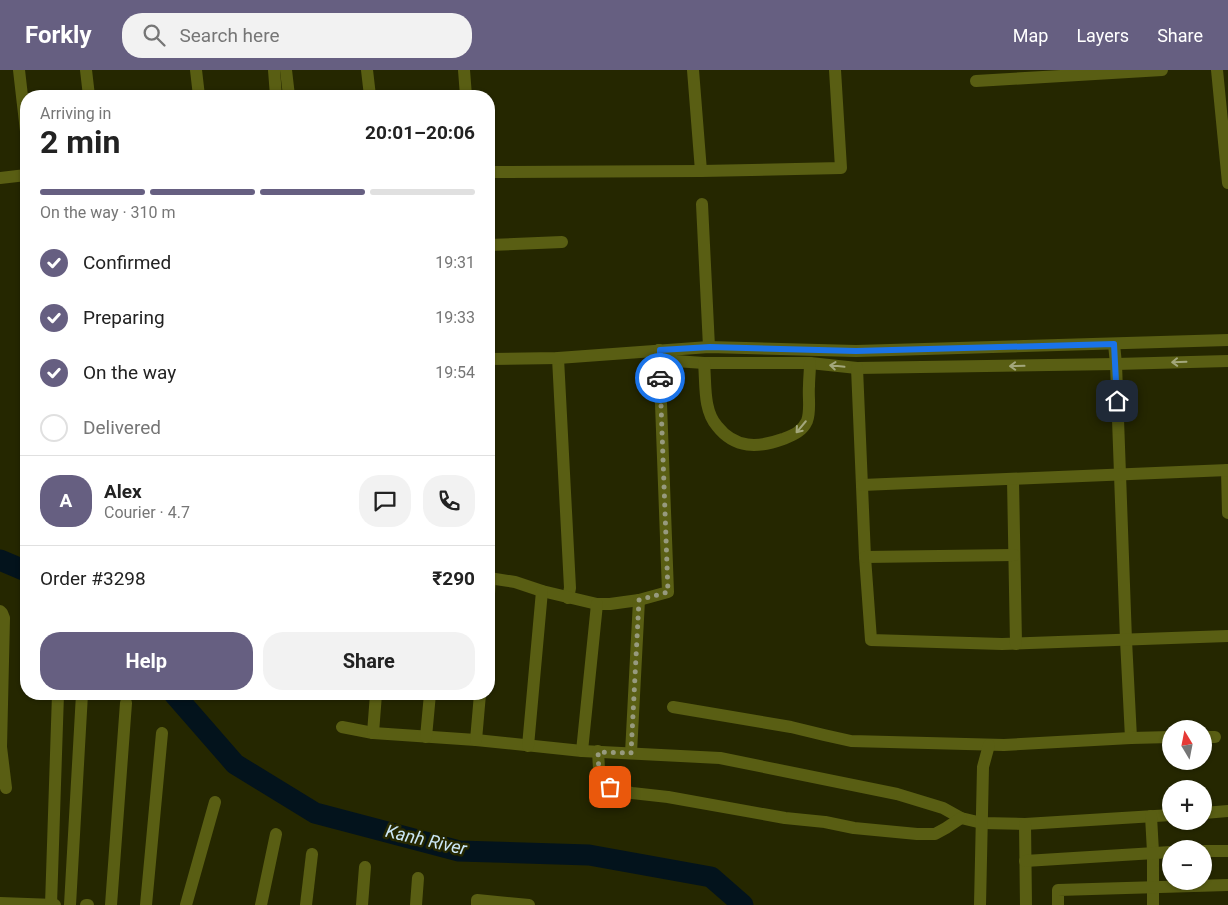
<!DOCTYPE html>
<html lang="en">
<head>
<meta charset="utf-8">
<style>
  body { margin:0; font-family:Roboto,sans-serif; background:#f2f2f2; color:#222; height:100vh; display:flex; flex-direction:column; font-size:19px; white-space:nowrap }
  * { box-sizing:border-box; margin:0 }
  p { font-size:16px; color:#767676 }
  .icon { flex:none; width:28px; height:28px; fill:none; stroke:currentColor; stroke-width:2; stroke-linecap:round; stroke-linejoin:round }
  .map { position:relative; flex:1; overflow:hidden }
  .side { position:absolute; left:20px; top:20px; width:475px; height:610px; display:flex; flex-direction:column; background:#fff; border-radius:20px; box-shadow:0 1px 4px #0004 }
  .side>* { flex:none }
  .needle { width:32px; rotate:350deg }
  .tools { position:absolute; left:1162px; top:650px; display:grid; gap:10px }
  .tools a { display:grid; place-items:center; width:50px; height:50px; border-radius:50%; background:#fff; box-shadow:0 1px 4px #0004; font-size:25px }
  .pin { position:absolute; display:grid; place-items:center; width:42px; height:42px; color:#fff; margin:-21px; border-radius:10px; box-shadow:0 2px 8px #0006 }
  .courier { position:absolute; display:grid; place-items:center; width:50px; height:50px; margin:-25px; border:4px solid #1a73e8; border-radius:50%; background:#fff; color:#222; box-shadow:0 1px 6px #0007 }
  .head em { font-style:normal; font-weight:700 }
  .head div { display:flex; flex-direction:column-reverse }
  .head { display:flex; align-items:center; justify-content:space-between; height:85px; padding:0 20px }
  h1 { font-size:32px; font-weight:700; line-height:38px }
  .bar { display:grid; grid-template-columns:repeat(4,1fr); gap:8px 5px; align-content:center; height:60px; padding:0 20px }
  .bar i { height:6px; border-radius:4px; background:#e0e0e0 }
  .bar .active { background:#665f81 }
  .bar p { grid-column:span 4 }
  .line { display:flex; align-items:center; gap:12px; padding:0 20px; border-top:1px solid #e0e0e0 }
  .line div { flex:1 }
  .round { display:grid; place-items:center; flex:none; width:52px; height:52px; border-radius:20px; background:#f2f2f2 }
  ol { padding:0 20px; list-style:none }
  li { display:flex; align-items:center; gap:15px; height:55px }
  li p { margin-inline-start:auto }
  li .icon { padding:5px; border-radius:50%; background:#665f81; color:#fff; stroke-width:4 }
  li:last-child { color:#767676 }
  li i { width:28px; height:28px; border:2px solid #e0e0e0; border-radius:50% }
  .button { display:flex; gap:10px; margin-top:auto; padding:10px 20px }
  .button a { flex:1; height:58px; border-radius:20px; background:#665f81; color:#fff; font-size:20px; font-weight:700; line-height:58px; text-align:center }
  .button a+a { background:#f2f2f2; color:#222 }
  header { display:flex; align-items:center; gap:30px; box-sizing:border-box; height:70px; padding:0 25px; background:#665f81; color:#fff }
  header strong { font-size:24px }
  nav { display:flex; gap:28px; margin-inline-start:auto; font-size:18px }
  .search { width:350px; height:45px; background:#f2f2f2; display:flex; align-items:center; gap:12px; box-sizing:border-box; padding:0 18px; border-radius:20px; color:#767676; font-size:19px }
  .map>svg:first-child { display:block }
  .lines { fill:none; stroke-linecap:round; stroke-linejoin:round }
  .river { stroke:#03131c; stroke-width:21 }
  .minor { stroke:#595e13; stroke-width:12 }
  .oneway { stroke:#a3a77c }
  .done { stroke:#979a7e; stroke-width:5; stroke-dasharray:0 9 }
  .route { stroke:#1a73e8; stroke-width:6 }
  .labels { text-anchor:middle; stroke-width:5; stroke-linejoin:round; paint-order:stroke }
  .water-label { font-size:18px; font-style:italic; fill:#cbe6f5; stroke:#252700 }
</style>
</head>
<body>
<header>
<strong>Forkly</strong>
<div class="search"><svg class="icon" aria-label="search" viewBox="0 0 24 24"><circle cx="10" cy="10" r="6"/><path d="M15 15l6 6"/></svg>Search here</div>
<nav><a>Map</a><a>Layers</a><a>Share</a></nav>
</header>
<div class="map">
<svg width="1228" height="835" viewBox="0 0 1228 835">
  <rect width="100%" height="100%" fill="#252700"/>
  <g class="lines">
    <!-- river -->
    <g class="river">
      <polyline points="0,490 26,501"/>
      <polyline points="174,624 235,694 315,743 459,781 589,785 711,807 743,835"/>
    </g>
    <!-- minor -->
    <g class="minor">
      <polyline points="19,0 26,61"/>
      <polyline points="86,0 89,26"/>
      <polyline points="196,0 199,26"/>
      <polyline points="274,0 276,26"/>
      <polyline points="286,0 289,26"/>
      <polyline points="367,0 370,26"/>
      <polyline points="464,0 466,26"/>
      <polyline points="693,0 701,101"/>
      <polyline points="1217,0 1228,113"/>
      <polyline points="976,11 1162,0"/>
      <polyline points="489,102 701,101 841,98 835,0"/>
      <polyline points="0,108 26,105"/>
      <polyline points="702,134 709,277"/>
      <polyline points="489,175 562,172"/>
      <polyline points="1114,274 1116,294 1126,570 1131,668"/>
      <polyline points="659,280 675,291 704,293 810,293 857,298 1116,294 1228,291"/>
      <polyline points="558,288 570,518 568,528"/>
      <polyline points="489,289 558,288 709,277 856,281 1228,270"/>
      <path d="M 704,293 C 706,314 703,340 717,356 C 735,379 758,378 783,369 C 793,365 802,362 807,351 C 811,340 808,328 809,316 C 809,309 810,301 810,293"/>
      <polyline points="857,298 865,487 871,570 1002,574 1228,566"/>
      <polyline points="1227,400 1228,443"/>
      <polyline points="1013,410 1016,574"/>
      <polyline points="862,415 1228,400"/>
      <polyline points="865,487 1014,485"/>
      <polyline points="489,508 515,512 542,521 597,534 610,534 639,530 668,522 659,280"/>
      <polyline points="489,524 490,508"/>
      <polyline points="0,541 2,543 4,548 1,677 6,718"/>
      <polyline points="673,637 791,657 824,665 851,671 1004,675 1131,668 1171,667"/>
      <polyline points="342,657 373,663 476,670 582,681 720,688 897,724 943,738 961,748 982,753 1025,754 1171,745"/>
      <polyline points="373,663 376,624"/>
      <polyline points="426,667 430,624"/>
      <polyline points="1204,667 1215,667"/>
      <polyline points="476,670 480,624"/>
      <polyline points="528,676 542,521"/>
      <polyline points="582,681 597,534"/>
      <polyline points="598,681 599,699 601,707 604,712 610,717 632,723 668,727 785,748 825,752 854,758 917,764 935,764 946,758 961,748"/>
      <polyline points="631,683 639,530"/>
      <polyline points="1204,743 1228,741"/>
      <polyline points="1151,746 1153,782 1153,835"/>
      <polyline points="1025,754 1026,835"/>
      <polyline points="1204,781 1228,781"/>
      <polyline points="1025,791 1171,782"/>
      <polyline points="0,833 55,835"/>
      <polyline points="51,835 58,624"/>
      <polyline points="70,835 82,624"/>
      <polyline points="86,835 88,835"/>
      <polyline points="111,835 126,633"/>
      <polyline points="146,835 162,663"/>
      <polyline points="186,835 215,732"/>
      <polyline points="261,835 276,764"/>
      <polyline points="306,835 312,784"/>
      <polyline points="362,835 365,797"/>
      <polyline points="416,835 418,808"/>
      <polyline points="477,835 477,830 529,835"/>
      <polyline points="980,835 983,697 989,675"/>
      <polyline points="1058,835 1058,820 1228,815"/>
    </g>
  </g>
  <!-- one-way arrows -->
  <defs><path id="oneway-shaft" d="M-6 0H5M1.5-3L5.5 0L1.5 3" fill="none" stroke-width="1.6" stroke-linecap="round" stroke-linejoin="round" transform="scale(1.25)"/></defs>
  <g class="oneway">
    <use href="#oneway-shaft" transform="translate(1179 292) rotate(178)"/>
    <use href="#oneway-shaft" transform="translate(837 296) rotate(-174)"/>
    <use href="#oneway-shaft" transform="translate(1017 296) rotate(179)"/>
    <use href="#oneway-shaft" transform="translate(801 357) rotate(130)"/>
  </g>
  <g class="lines">
    <!-- done -->
    <path class="done" d="M 610,717 C 597,707 599,697 598,682 L 631,683 L 639,530 L 668,522 L 660,308"/>
    <!-- route -->
    <polyline class="route" points="660,308 660,280 710,277 856,281 1114,274 1117,331"/>
  </g>
  <g class="labels">
    <!-- water labels -->
    <g class="water-label">
      <text transform="translate(426 770) rotate(13)" y="6">Kanh River</text>
    </g>
  </g>
</svg>
<div class="tools">
<a><svg class="needle" viewBox="-14 -14 28 28"><path d="M0-13l5 13h-10z" fill="#e53935"/><path d="M0 13l5-13h-10z" fill="#767676"/></svg></a>
<a>+</a>
<a>−</a>
</div>
<div class="pin" style="left:610px;top:717px;background:#ea580c"><svg class="icon" aria-label="bag" viewBox="0 0 24 24"><path d="M5 8h14l-1 12H6zM9 8a3 3 0 0 1 6 0"/></svg></div>
<div class="pin" style="left:1117px;top:331px;background:#1f2937"><svg class="icon" aria-label="home" viewBox="0 0 24 24"><path d="M3 11l9-7 9 7M6 9v11h12V9"/></svg></div>
<div class="courier" style="left:660px;top:308px"><svg class="icon" aria-label="car" viewBox="0 0 24 24"><path d="M5 17H2v-5l4-1 3-4h7l3 4 3 1v5h-3M9 17h6M6 11h13"/><circle cx="7" cy="17" r="2"/><circle cx="17" cy="17" r="2"/></svg></div>
<section class="side">
<div class="head"><div><h1>2 min</h1><p>Arriving in</p></div><em>20:01–20:06</em></div>
<div class="bar"><i class="active"></i><i class="active"></i><i class="active"></i><i></i><p>On the way · 310 m</p></div>
<ol>
<li><svg class="icon" aria-label="check" viewBox="0 0 24 24"><path d="M5 12l5 5 9-10"/></svg>Confirmed<p>19:31</p></li>
<li><svg class="icon" aria-label="check" viewBox="0 0 24 24"><path d="M5 12l5 5 9-10"/></svg>Preparing<p>19:33</p></li>
<li><svg class="icon" aria-label="check" viewBox="0 0 24 24"><path d="M5 12l5 5 9-10"/></svg>On the way<p>19:54</p></li>
<li><i></i>Delivered</li>
</ol>
<div class="line" style="height:90px"><b class="round" style="background:#665f81;color:#fff">A</b><div><b>Alex</b><p>Courier · 4.7</p></div><a class="round"><svg class="icon" aria-label="chat" viewBox="0 0 24 24"><path d="M4 5h16v11H9l-5 4z"/></svg></a><a class="round"><svg class="icon" aria-label="phone" viewBox="0 0 24 24"><path d="M5 4h4l2 5-3 2q2 4 5 5l2-3 5 2v4C11 20 4 13 5 4z"/></svg></a></div>
<div class="line" style="height:65px"><div>Order #3298</div><b>₹290</b></div>
<div class="button"><a>Help</a><a>Share</a></div>
</section>
</div>
</body>
</html>
